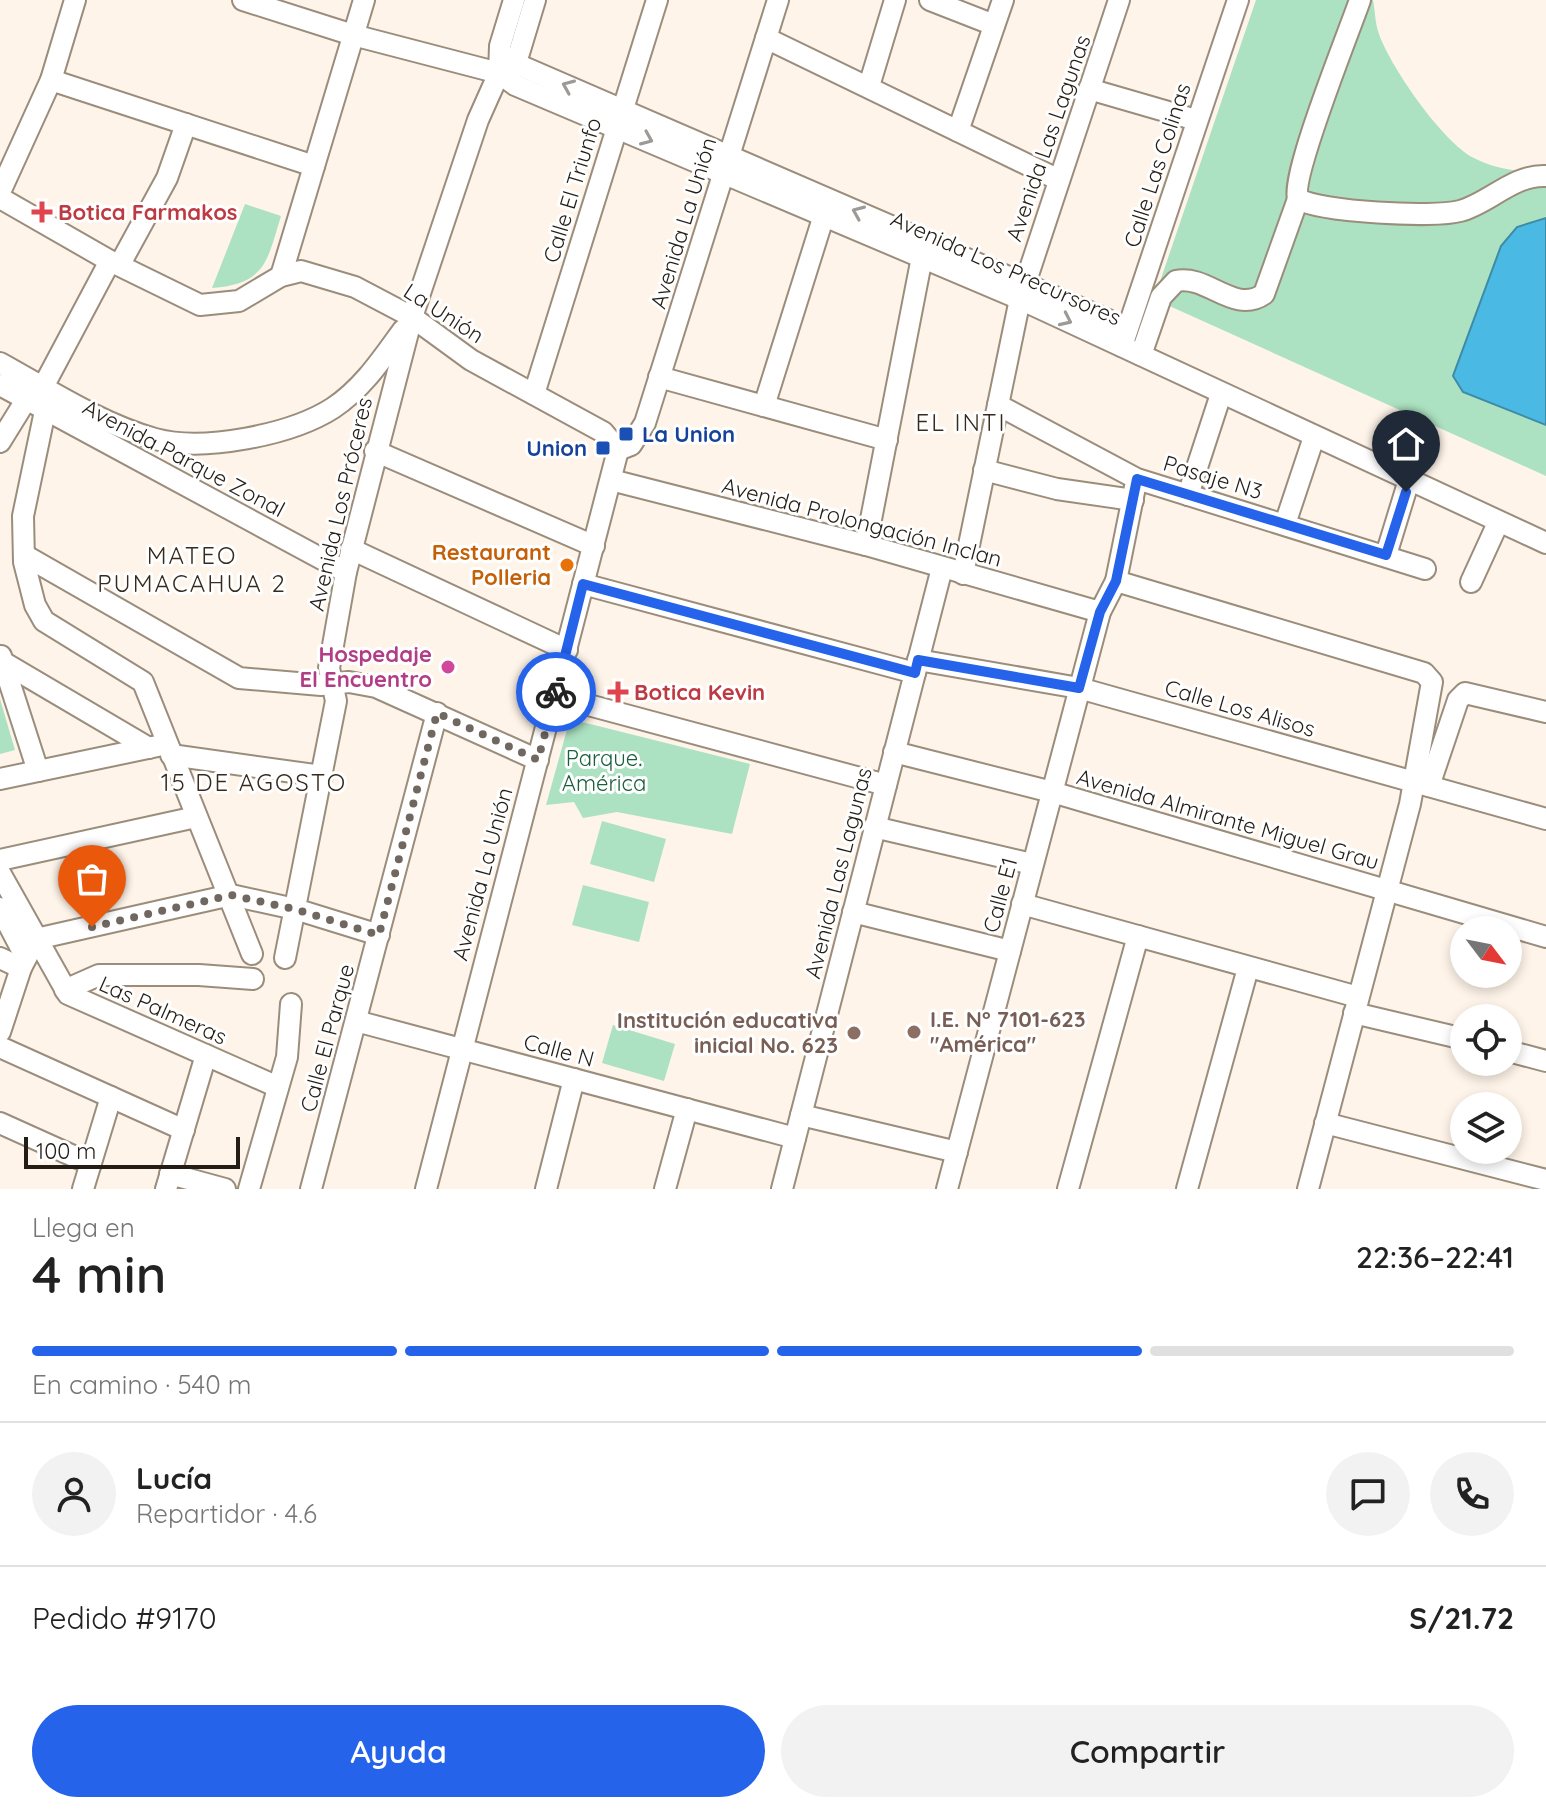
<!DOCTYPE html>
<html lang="es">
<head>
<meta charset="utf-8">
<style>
  body { margin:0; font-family:Quicksand,sans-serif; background:#f2f2f2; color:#222; height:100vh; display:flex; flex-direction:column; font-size:30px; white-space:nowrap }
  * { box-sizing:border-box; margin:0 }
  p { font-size:26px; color:#767676 }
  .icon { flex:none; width:44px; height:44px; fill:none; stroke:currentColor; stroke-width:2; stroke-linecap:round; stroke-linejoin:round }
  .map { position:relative; height:1189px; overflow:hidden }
  .sheet { display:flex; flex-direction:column; background:#fff; flex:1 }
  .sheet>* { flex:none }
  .needle { width:52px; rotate:122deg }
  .tools { position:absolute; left:1450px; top:916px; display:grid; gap:16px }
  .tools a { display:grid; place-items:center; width:72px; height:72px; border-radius:50%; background:#fff; box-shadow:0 4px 12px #0003; font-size:40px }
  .scale { position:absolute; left:24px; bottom:20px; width:216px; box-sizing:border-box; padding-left:8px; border:4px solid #231d16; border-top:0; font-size:22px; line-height:28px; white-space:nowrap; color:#231d16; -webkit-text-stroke:6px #fff; paint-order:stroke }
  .pin { position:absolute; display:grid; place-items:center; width:68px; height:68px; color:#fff; margin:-82px -34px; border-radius:50% 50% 50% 0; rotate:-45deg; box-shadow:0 0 8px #0007 }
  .pin .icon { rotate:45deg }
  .courier { position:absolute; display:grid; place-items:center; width:80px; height:80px; margin:-40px; border:6px solid #2563eb; border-radius:50%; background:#fff; color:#222; box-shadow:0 2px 10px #0007 }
  .head em { font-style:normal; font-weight:600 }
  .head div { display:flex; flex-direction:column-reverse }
  .head { display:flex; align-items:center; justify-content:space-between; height:136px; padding:0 32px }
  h1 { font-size:52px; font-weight:600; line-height:60px }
  .bar { display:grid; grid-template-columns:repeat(4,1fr); gap:12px 8px; align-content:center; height:96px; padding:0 32px }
  .bar i { height:10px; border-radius:6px; background:#e0e0e0 }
  .bar .current { background:#2563eb }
  .bar p { grid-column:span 4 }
  .line { display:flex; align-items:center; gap:20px; padding:0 32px; border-top:2px solid #e0e0e0 }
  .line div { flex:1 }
  .round { display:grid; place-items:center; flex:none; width:84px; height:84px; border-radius:42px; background:#f2f2f2 }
  .action { display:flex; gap:16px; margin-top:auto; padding:16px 32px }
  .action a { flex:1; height:92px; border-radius:48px; background:#2563eb; color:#fff; font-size:32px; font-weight:600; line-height:92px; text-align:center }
  .action a+a { background:#f2f2f2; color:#222 }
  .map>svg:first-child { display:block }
  .green { fill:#ace2c1 }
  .water { fill:#4abae4; stroke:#3e8ba6; stroke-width:2 }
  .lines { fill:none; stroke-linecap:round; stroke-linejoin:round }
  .minor-casing { stroke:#9b8d7c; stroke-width:24 }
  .minor { stroke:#fff; stroke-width:20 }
  .oneway { stroke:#9c9996 }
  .done { stroke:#706860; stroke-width:8; stroke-dasharray:0 14.4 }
  .route { stroke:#2563eb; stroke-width:10 }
  .health-dot { fill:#e0444e; stroke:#fff; stroke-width:3 }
  .transit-dot { fill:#1a4fb4; stroke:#fff; stroke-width:3 }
  .food-dot { fill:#e8710a; stroke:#fff; stroke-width:3 }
  .hotel-dot { fill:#d1479c; stroke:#fff; stroke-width:3 }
  .education-dot { fill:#8d6e63; stroke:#fff; stroke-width:3 }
  .labels { text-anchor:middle; stroke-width:6; stroke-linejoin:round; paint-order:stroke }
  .street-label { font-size:22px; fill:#231d16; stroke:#fff }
  .health-label { font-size:22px; font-weight:bold; fill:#be3a42; stroke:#fff; text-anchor:start }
  .transit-label { font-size:22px; font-weight:bold; fill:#164399; stroke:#fff; text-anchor:start }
  .food-label { font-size:22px; font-weight:bold; fill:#c56008; stroke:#fff; text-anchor:end }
  .hotel-label { font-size:22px; font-weight:bold; fill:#b23c85; stroke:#fff; text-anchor:end }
  .park-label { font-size:22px; fill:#1a5e3c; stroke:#fff }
  .education-label { font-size:22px; font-weight:bold; fill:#785e54; stroke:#fff; text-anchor:start }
  .neighbourhood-label { font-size:24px; letter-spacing:2px; fill:#372b1d; stroke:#fff }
</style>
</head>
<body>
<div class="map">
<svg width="1546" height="1189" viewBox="0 0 1546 1189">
  <rect width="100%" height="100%" fill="#fef4e9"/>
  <!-- green -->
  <g class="green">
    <path d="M 1256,0 L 1373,0 C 1375,10 1375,21 1378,31 C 1388,64 1443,143 1474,158 C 1494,169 1523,173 1546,172 L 1546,476 L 1154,299 Z"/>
    <path d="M 245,204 L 281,216 C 267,261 266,284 212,288 Z"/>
    <polygon points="0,699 15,750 0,754"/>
    <polygon points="570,719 750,764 732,834 617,812 583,818 574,802 546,805"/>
    <polygon points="602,821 666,839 654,882 590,864"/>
    <polygon points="583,885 649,902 639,942 572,925"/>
    <polygon points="613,1025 675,1044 664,1081 602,1063"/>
  </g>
  <!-- water -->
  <polygon class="water" points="1546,218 1546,425 1463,392 1453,376 1501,246 1517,227"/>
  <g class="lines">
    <defs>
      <g id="minor">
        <polyline points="243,0 353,35 499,73 515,85 1020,299 1546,543"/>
        <polyline points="930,0 994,25"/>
        <path d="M 1360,0 C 1349,32 1290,177 1298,199 C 1321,212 1433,218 1460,211 C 1488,204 1514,174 1546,176"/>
        <polyline points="766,38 1059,180"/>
        <polyline points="499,73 521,66 1108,320 1122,346"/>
        <polyline points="499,73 500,46 514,0"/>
        <polyline points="51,80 314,166"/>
        <polyline points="869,86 895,0"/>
        <polyline points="1089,89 1196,120"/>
        <polyline points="958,131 1003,0"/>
        <polyline points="0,192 51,80 75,0"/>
        <polyline points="0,198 110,261 200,305 239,301 281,276 301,271 355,287 412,317 471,360 603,432 618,450 426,1189"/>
        <polyline points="120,264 167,178 186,124"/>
        <polyline points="281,276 364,0"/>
        <polyline points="1122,346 1238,0"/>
        <path d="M 1141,355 L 1161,297 L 1176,281 C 1207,274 1234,315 1264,294 L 1298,199"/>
        <path d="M 0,363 C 49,390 101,424 155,439 C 203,452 291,435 333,408 C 363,388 382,359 403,330"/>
        <polyline points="659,377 887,440"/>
        <polyline points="0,385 346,572"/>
        <polyline points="43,387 45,411 23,516 24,562 35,605 44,621 143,682 252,954"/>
        <polyline points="534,394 657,0"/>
        <polyline points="998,405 1137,479 1425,569"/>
        <polyline points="764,406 824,215"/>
        <polyline points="0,442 26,400 43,387 110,261"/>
        <polyline points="618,450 631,445 645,423 778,0"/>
        <polyline points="375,451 594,546"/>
        <polyline points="984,470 1057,489 1133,500"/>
        <polyline points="611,480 866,545 1100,612"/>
        <polyline points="1188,495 1221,394"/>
        <polyline points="1285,524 1314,437"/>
        <polyline points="866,545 922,257"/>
        <polyline points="351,549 567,650"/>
        <polyline points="24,555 239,678 321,685 349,682 376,687 538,760"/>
        <polyline points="1386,555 1409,480"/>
        <polyline points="963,574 1020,299 1119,0"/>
        <polyline points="1116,581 1135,487"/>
        <polyline points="1471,582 1498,523"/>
        <polyline points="583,584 915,673"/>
        <polyline points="1,656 38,771"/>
        <polyline points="918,660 1079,688 1546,819"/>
        <polyline points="3,662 149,748"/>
        <polyline points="555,696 886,785"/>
        <polyline points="894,752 1052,792 1546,937"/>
        <polyline points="171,755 322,776"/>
        <polyline points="0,779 167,744"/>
        <polyline points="1429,786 1458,700 1465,693 1546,712"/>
        <polyline points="874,827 1032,864"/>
        <polyline points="0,860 196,817"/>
        <polyline points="0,873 68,994 278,1087"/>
        <polyline points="1022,904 1358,997"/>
        <polyline points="0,908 26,958"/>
        <polyline points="853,912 1010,951"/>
        <polyline points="36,939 231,895 295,909 379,935"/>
        <polyline points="0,958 21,968"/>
        <polyline points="285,958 336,701 329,668 346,572 412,317 478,120 499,73 519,53 535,0"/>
        <polyline points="65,990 99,975 199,975 253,979"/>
        <polyline points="1354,1013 1464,1039"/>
        <polyline points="356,1021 795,1138"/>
        <polyline points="0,1032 21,968 36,939"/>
        <polyline points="0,1047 184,1130"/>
        <polyline points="1508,1051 1546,1061"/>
        <polyline points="801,1115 957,1152"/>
        <polyline points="0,1123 91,1164"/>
        <polyline points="1325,1123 1546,1180"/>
        <polyline points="170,1174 225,1189"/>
        <polyline points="83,1189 111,1097"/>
        <polyline points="166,1189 206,1055"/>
        <polyline points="249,1189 287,1057 291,1004"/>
        <polyline points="311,1189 437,713"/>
        <polyline points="546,1189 574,1079"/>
        <polyline points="665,1189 687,1109"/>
        <polyline points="782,1189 942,568"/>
        <polyline points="947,1189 1100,612 1116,581 1424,673 1432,682 1410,804 1308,1189"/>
        <polyline points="1068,1189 1138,936"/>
        <polyline points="1187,1189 1248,968"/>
      </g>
    </defs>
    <!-- minor casing -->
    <use href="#minor" class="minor-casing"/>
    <!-- minor -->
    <use href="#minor" class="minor"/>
  </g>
  <!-- one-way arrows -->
  <defs><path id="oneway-chevron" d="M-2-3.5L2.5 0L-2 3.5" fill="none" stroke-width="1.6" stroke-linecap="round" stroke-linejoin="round" transform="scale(2)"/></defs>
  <g class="oneway">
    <use href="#oneway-chevron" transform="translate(568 86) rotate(-157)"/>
    <use href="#oneway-chevron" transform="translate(647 139) rotate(23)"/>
    <use href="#oneway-chevron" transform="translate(858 212) rotate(-157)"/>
    <use href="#oneway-chevron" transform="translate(1066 320) rotate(25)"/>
  </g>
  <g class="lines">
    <!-- done -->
    <polyline class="done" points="92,927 231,895 294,909 379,935 437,713 538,760 556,692"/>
    <!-- route -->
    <polyline class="route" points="556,692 583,584 915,673 918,660 1079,688 1100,612 1116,581 1137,479 1386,555 1406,492"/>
  </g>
  <!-- markers -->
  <g class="health-dot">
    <path d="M38 200h8v8h8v8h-8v8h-8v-8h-8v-8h8z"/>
    <path d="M614 680h8v8h8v8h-8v8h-8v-8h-8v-8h8z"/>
  </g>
  <g class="transit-dot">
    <rect x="618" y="426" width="16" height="16" rx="4"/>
    <rect x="595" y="440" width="16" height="16" rx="4"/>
  </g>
  <circle class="food-dot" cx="567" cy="565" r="8"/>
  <circle class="hotel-dot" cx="448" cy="667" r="8"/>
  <g class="education-dot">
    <circle cx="914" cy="1032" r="8"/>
    <circle cx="854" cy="1033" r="8"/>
  </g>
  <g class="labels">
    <!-- street labels -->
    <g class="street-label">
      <text transform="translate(1048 138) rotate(-71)" y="8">Avenida Las Lagunas</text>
      <text transform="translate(1157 165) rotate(-72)" y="8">Calle Las Colinas</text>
      <text transform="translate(572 190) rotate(-73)" y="8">Calle El Triunfo</text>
      <text transform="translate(683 223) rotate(-73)" y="8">Avenida La Unión</text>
      <text transform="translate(1006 268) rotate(24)" y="8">Avenida Los Precursores</text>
      <text transform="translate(444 313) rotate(33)" y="8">La Unión</text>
      <text transform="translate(184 458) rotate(28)" y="8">Avenida Parque Zonal</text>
      <text transform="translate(1213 477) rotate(17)" y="8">Pasaje N3</text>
      <text transform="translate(340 504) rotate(-77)" y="8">Avenida Los Próceres</text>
      <text transform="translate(862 522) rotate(15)" y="8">Avenida Prolongación Inclan</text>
      <text transform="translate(1240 708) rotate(16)" y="8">Calle Los Alisos</text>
      <text transform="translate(1228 819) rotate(16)" y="8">Avenida Almirante Miguel Grau</text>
      <text transform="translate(838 873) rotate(-76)" y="8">Avenida Las Lagunas</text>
      <text transform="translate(482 874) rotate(-75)" y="8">Avenida La Unión</text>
      <text transform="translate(1000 895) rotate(-75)" y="8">Calle E1</text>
      <text transform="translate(163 1010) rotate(24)" y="8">Las Palmeras</text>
      <text transform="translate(327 1038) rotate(-75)" y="8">Calle El Parque</text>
      <text transform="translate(559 1050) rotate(15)" y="8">Calle N</text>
    </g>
    <!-- health labels -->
    <g class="health-label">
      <text x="58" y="220">Botica Farmakos</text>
      <text x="634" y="700">Botica Kevin</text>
    </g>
    <!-- transit labels -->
    <g class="transit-label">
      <text x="642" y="442">La Union</text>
      <text x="587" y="456" text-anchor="end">Union</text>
    </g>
    <!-- food labels -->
    <g class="food-label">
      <text x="551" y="560">Restaurant<tspan x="551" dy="25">Polleria</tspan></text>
    </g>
    <!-- hotel labels -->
    <g class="hotel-label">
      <text x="432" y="662">Hospedaje<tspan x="432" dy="25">El Encuentro</tspan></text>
    </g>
    <!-- park labels -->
    <g class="park-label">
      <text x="604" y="766">Parque.<tspan x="604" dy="25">América</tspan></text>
    </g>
    <!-- education labels -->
    <g class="education-label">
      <text x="930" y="1027">I.E. N° 7101-623<tspan x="930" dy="25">"América"</tspan></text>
      <text x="838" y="1028" text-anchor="end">Institución educativa<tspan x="838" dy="25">inicial No. 623</tspan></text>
    </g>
    <!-- neighbourhood labels -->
    <g class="neighbourhood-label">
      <text x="961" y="431">EL INTI</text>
      <text x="192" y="564">MATEO<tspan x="192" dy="28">PUMACAHUA 2</tspan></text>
      <text x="254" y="791">15 DE AGOSTO</text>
    </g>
  </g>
</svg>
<div class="tools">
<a><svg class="needle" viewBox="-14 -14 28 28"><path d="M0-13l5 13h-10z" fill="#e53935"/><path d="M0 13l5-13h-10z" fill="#767676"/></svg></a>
<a><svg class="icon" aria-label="locate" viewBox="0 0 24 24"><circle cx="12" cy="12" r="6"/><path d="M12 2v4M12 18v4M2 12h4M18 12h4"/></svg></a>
<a><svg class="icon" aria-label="layers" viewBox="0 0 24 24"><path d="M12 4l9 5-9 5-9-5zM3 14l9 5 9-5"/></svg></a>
</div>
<div class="scale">100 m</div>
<div class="pin" style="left:92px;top:927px;background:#ea580c"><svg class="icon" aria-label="bag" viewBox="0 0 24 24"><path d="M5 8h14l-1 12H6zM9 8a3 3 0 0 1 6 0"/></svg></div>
<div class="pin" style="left:1406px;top:492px;background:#1f2937"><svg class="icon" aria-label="home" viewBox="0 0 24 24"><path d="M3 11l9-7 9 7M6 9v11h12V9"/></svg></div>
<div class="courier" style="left:556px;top:692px"><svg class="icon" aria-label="bike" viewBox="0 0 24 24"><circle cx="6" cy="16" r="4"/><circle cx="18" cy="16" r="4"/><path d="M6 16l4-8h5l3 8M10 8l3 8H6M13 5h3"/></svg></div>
</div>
<section class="sheet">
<div class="head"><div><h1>4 min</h1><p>Llega en</p></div><em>22:36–22:41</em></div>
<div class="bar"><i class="current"></i><i class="current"></i><i class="current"></i><i></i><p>En camino · 540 m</p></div>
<div class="line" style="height:144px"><a class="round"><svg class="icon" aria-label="person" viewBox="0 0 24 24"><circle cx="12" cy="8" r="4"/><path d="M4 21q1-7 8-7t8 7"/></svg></a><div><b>Lucía</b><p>Repartidor · 4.6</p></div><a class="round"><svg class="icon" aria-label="chat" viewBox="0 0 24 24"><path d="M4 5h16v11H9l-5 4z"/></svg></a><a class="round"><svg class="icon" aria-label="phone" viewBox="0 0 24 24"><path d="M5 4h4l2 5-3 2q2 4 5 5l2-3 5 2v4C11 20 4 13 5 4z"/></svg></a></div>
<div class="line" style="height:104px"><div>Pedido #9170</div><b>S/21.72</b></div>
<div class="action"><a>Ayuda</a><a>Compartir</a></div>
</section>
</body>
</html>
